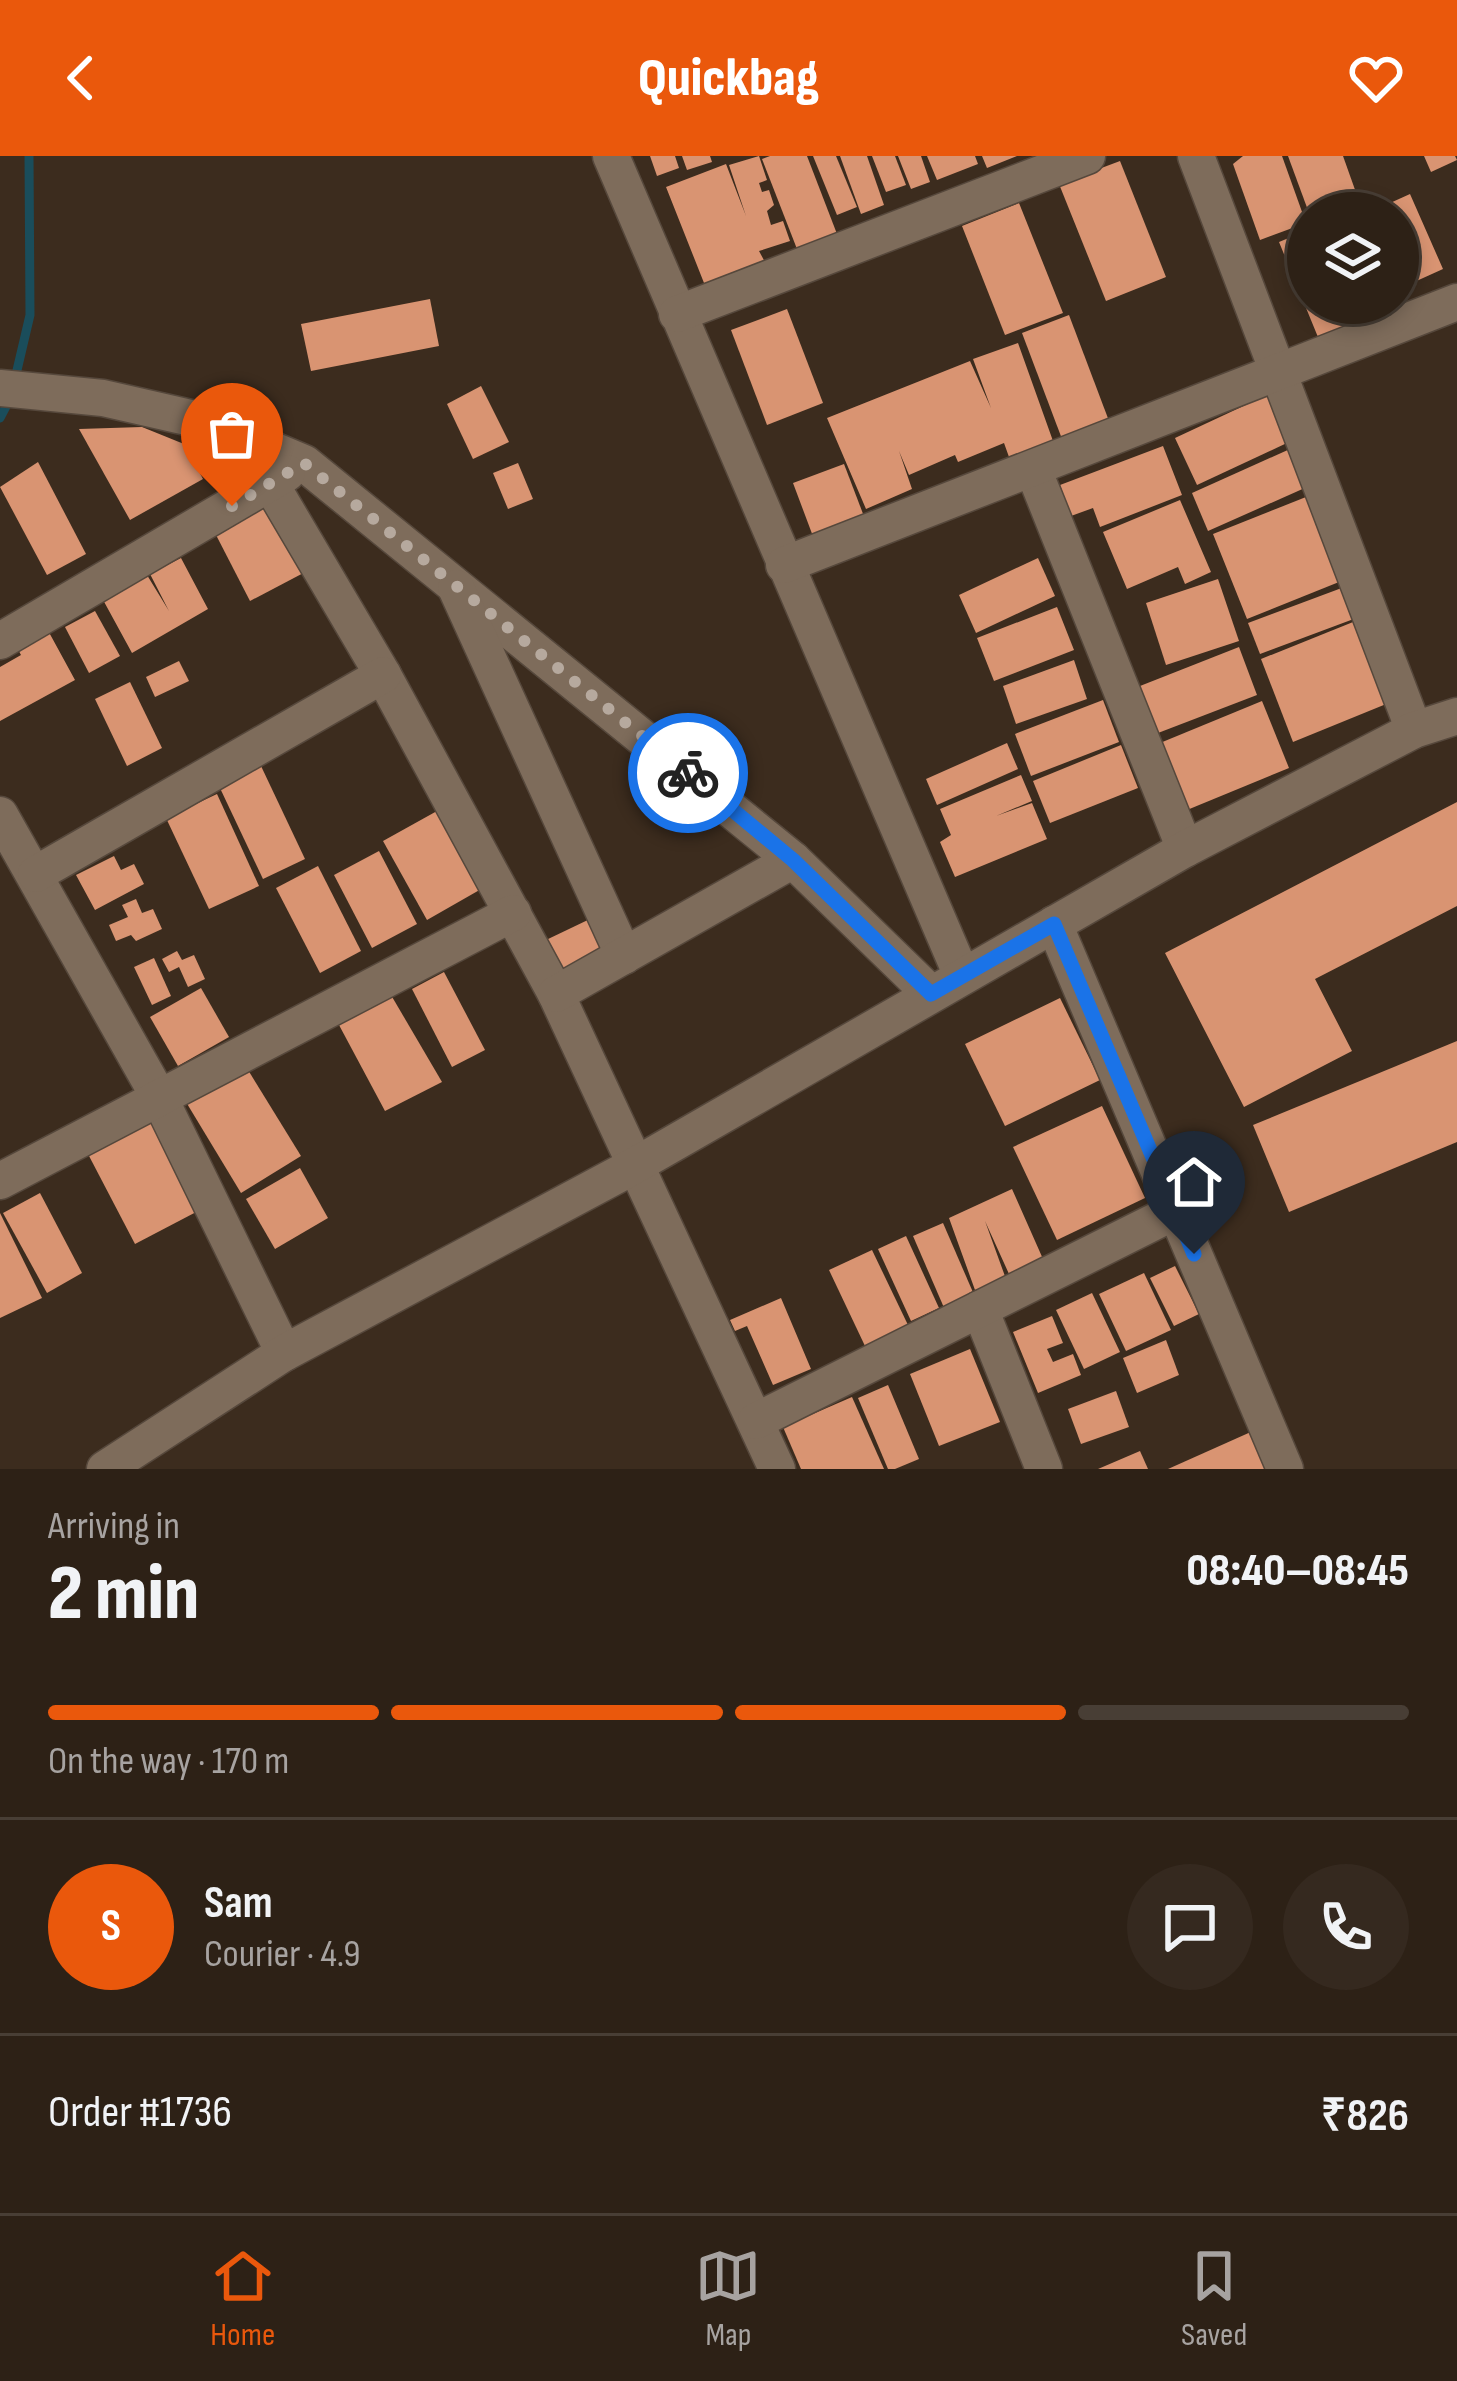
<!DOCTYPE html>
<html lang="en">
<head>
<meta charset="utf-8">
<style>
  body { margin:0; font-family:"Sofia Sans Condensed",sans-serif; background:#35291f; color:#f1f3f6; height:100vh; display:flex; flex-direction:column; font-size:45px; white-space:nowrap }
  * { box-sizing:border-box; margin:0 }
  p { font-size:39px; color:#a7a3a1 }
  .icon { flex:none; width:66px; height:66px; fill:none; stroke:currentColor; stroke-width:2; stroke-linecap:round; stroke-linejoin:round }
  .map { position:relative; height:1313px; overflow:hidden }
  .details { display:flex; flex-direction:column; background:#2d2116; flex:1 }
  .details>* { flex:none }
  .fabs { position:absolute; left:1287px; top:36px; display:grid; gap:24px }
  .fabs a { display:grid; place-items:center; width:132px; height:132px; border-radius:50%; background:#2d2116; box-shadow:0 6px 18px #0003,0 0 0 3px #483e35; font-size:60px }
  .pin { position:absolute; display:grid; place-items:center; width:102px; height:102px; color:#fff; margin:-123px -51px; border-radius:50% 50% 50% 0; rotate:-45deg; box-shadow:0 0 12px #0007 }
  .pin .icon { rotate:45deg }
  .courier { position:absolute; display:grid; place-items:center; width:120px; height:120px; margin:-60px; border:9px solid #1a73e8; border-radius:50%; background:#fff; color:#222; box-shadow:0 3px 15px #0007 }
  .summary em { font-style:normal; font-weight:800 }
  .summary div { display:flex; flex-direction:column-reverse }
  .summary { display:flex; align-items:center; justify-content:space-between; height:204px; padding:0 48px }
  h1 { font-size:78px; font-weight:800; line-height:90px }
  .bar { display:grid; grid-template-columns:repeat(4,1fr); gap:18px 12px; align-content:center; height:144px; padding:0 48px }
  .bar i { height:15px; border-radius:9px; background:#483e35 }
  .bar .current { background:#ea580c }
  .bar p { grid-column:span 4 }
  .line { display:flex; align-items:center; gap:30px; padding:0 48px; border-top:3px solid #483e35 }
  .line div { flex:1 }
  .round { display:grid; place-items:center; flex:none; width:126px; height:126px; border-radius:63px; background:#35291f }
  header { display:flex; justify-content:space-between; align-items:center; height:156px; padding:0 48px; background:#ea580c; color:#fff; font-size:54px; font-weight:800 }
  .menu { display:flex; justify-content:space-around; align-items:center; height:168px; border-top:3px solid #483e35; background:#2d2116; font-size:33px; color:#a7a3a1 }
  .menu a { display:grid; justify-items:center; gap:6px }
  .menu .current { color:#ea580c }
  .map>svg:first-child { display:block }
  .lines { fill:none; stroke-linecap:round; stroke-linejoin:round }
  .stream { stroke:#1a4d5b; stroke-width:9 }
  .building { fill:#d99472 }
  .minor-casing { stroke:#56483c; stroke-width:39 }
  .minor { stroke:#7e6c5b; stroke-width:36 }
  .done { stroke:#b6a99e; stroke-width:12; stroke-dasharray:0 21.6 }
  .route { stroke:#1a73e8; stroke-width:15 }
</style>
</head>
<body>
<header><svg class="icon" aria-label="back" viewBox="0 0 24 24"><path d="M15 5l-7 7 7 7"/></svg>Quickbag<svg class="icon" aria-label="heart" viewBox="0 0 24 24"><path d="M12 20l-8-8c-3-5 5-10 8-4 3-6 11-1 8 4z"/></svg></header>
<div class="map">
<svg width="1457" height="1313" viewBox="0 0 1457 1313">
  <rect width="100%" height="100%" fill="#3c2c1e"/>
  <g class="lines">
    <!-- stream -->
    <g class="stream">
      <polyline points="14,227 30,159 29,0"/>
      <polyline points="0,262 10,243"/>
    </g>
  </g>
  <!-- building -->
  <g class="building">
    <polygon points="650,0 675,0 679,12 657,20"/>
    <polygon points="682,0 710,0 712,6 687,14"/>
    <polygon points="759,0 767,24 759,27 762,36 769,34 774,49 767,55 771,69 783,65 790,85 759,95 766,108 706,132 666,31 726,8 746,60 729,9"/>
    <polygon points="770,0 807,0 837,78 797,93 762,3"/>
    <polygon points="813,0 836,0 857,51 837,59"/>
    <polygon points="840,0 867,0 884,49 861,58"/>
    <polygon points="872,0 895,0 906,29 886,36"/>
    <polygon points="898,0 921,0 930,26 911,33"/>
    <polygon points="927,0 975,0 978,8 937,24"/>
    <polygon points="982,0 1017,0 987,12"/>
    <polygon points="1243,0 1282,0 1306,67 1260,84 1233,8"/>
    <polygon points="1288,0 1343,0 1359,45 1309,57"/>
    <polygon points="1424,0 1455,0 1457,4 1431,16"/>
    <polygon points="1120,5 1166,121 1106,145 1059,28"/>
    <polygon points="1410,38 1443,113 1401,132 1398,57 1368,57"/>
    <polygon points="1019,47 1063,157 1005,179 962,70"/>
    <polygon points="1308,74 1308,147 1342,147 1353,172 1320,186 1279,86"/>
    <polygon points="430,143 439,190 311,215 301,168"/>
    <polygon points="1351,147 1401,147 1403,153 1360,170"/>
    <polygon points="787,153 823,247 767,269 731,174"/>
    <polygon points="1069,159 1109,265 1062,283 1022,177"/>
    <polygon points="1018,187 1053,285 1009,301 1004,287 958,306 955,299 909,319 899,295 912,333 866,353 827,262 970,205 991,252 973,203"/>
    <polygon points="481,230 509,286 473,303 447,248"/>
    <polygon points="1267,239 1289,286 1197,329 1175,282"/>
    <polygon points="142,271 184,288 203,323 130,364 79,273"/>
    <polygon points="1163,290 1182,339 1100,371 1093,352 1071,360 1060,329"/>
    <polygon points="1290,293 1307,331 1208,375 1192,337"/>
    <polygon points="38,306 86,398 47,419 0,331"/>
    <polygon points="518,307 533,343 508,353 493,317"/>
    <polygon points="844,308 865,363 814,383 793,327"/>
    <polygon points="1311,339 1344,424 1247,463 1213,378"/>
    <polygon points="1180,344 1211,416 1185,428 1178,411 1127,433 1103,376"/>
    <polygon points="276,345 311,413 250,445 215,377"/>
    <polygon points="181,402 208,453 132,497 102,442 147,419 169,455 150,418"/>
    <polygon points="1038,402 1055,440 976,477 959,439"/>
    <polygon points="1218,423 1239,485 1166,509 1146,447"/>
    <polygon points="1347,430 1359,461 1260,498 1248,467"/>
    <polygon points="1057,451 1074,494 994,525 977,482"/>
    <polygon points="95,455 120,500 89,517 65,471"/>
    <polygon points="1363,462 1396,544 1293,586 1261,503"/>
    <polygon points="45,469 75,524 0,565 0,511 21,499 14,486"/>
    <polygon points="1239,491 1257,539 1158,577 1140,530"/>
    <polygon points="1074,504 1087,543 1016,568 1003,530"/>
    <polygon points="179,505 189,525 155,541 146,521"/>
    <polygon points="130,526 162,592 127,610 95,543"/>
    <polygon points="1103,544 1119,586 1031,620 1015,578"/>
    <polygon points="1262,545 1289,612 1187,654 1160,587"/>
    <polygon points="1007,587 1018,613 937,649 926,623"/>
    <polygon points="1121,589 1138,632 1050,667 1033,625"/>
    <polygon points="261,610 305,703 263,723 219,630"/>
    <polygon points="1021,619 1032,645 996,660 1032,647 1047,683 955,721 940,686 951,679 940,653"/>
    <polygon points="217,638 259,730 209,753 166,662"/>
    <polygon points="1457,646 1457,750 1315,823 1352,895 1244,951 1165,797"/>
    <polygon points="446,650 490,728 427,764 383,685"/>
    <polygon points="379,695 417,768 372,792 334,719"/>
    <polygon points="114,700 121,714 134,708 144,728 95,754 76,719"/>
    <polygon points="318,710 361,795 320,817 276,732"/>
    <polygon points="136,743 142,757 153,753 162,773 136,785 131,779 116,785 109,769 128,761 122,749"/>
    <polygon points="592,762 609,797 563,819 546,784"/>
    <polygon points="177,795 182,804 194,799 205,823 188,831 179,811 169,816 162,803"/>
    <polygon points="154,802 171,840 152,849 134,811"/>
    <polygon points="444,816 485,894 452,911 412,833"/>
    <polygon points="201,832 229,881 178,910 150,861"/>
    <polygon points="391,839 442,926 385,955 339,869"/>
    <polygon points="1060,842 1100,924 1005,970 965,888"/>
    <polygon points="1457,885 1457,986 1289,1056 1253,969"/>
    <polygon points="245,909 301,1000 241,1037 186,946"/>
    <polygon points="1102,950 1145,1042 1057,1084 1013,991"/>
    <polygon points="152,964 200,1054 135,1088 88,998"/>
    <polygon points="300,1012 328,1062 275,1093 246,1043"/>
    <polygon points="1012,1033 1043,1103 1009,1118 985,1065 1006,1123 975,1134 949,1062"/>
    <polygon points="40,1037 82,1117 47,1137 3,1057"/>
    <polygon points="0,1057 42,1142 0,1162"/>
    <polygon points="943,1067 975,1141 945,1154 913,1080"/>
    <polygon points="906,1080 939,1152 911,1165 878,1093"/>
    <polygon points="872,1094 908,1169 865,1190 829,1114"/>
    <polygon points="1175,1110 1199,1158 1174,1170 1150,1122"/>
    <polygon points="1144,1117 1171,1174 1126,1195 1099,1138"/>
    <polygon points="1092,1137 1120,1196 1084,1213 1056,1154"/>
    <polygon points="781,1142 811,1213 773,1229 747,1170 735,1175 730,1164"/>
    <polygon points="1052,1160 1063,1187 1047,1193 1053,1206 1073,1198 1081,1219 1038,1237 1013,1176"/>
    <polygon points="1166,1184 1179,1219 1137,1237 1123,1202"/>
    <polygon points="970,1193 1000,1266 939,1290 910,1218"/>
    <polygon points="888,1229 919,1303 895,1313 888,1313 858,1242"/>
    <polygon points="1116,1235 1129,1271 1081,1288 1068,1253"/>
    <polygon points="852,1241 884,1313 801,1313 783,1271"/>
    <polygon points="1253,1275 1270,1313 1168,1313"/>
    <polygon points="1140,1295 1148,1313 1098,1313"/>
  </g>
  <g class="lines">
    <defs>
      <g id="minor">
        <polyline points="611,0 962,820"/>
        <polyline points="1196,0 1414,574"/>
        <polyline points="677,158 1087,0"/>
        <polyline points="0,232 103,242 204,265 304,307 793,704 931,838"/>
        <polyline points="1033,313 1185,693"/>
        <polyline points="270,327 383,519 556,838 777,1313"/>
        <polyline points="784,409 1457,146"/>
        <polyline points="456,432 624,800"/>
        <polyline points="0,485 287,317"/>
        <polyline points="0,659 160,943 284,1197"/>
        <polyline points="36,718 383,519"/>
        <polyline points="1054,768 1285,1313"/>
        <polyline points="556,838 793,704"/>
        <polyline points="0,1025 513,757"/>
        <polyline points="980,1153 1044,1313"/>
        <polyline points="756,1265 1176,1055"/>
        <polyline points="105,1313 284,1197 634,1010 1185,693 1414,574 1457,560"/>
      </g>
    </defs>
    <!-- minor casing -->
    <use href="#minor" class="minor-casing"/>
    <!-- minor -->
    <use href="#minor" class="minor"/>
  </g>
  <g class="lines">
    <!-- done -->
    <polyline class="done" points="232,350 304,307 688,617"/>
    <!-- route -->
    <polyline class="route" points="688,617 793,704 931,838 1054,768 1194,1098"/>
  </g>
</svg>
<div class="fabs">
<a><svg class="icon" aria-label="layers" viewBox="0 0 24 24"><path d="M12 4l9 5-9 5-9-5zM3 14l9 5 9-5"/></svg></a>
</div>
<div class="pin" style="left:232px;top:350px;background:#ea580c"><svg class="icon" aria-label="bag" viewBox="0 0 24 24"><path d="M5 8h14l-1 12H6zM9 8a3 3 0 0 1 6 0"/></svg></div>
<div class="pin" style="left:1194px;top:1098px;background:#1f2937"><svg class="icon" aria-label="home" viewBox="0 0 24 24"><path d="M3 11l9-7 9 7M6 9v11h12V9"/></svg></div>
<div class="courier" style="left:688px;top:617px"><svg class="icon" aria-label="bike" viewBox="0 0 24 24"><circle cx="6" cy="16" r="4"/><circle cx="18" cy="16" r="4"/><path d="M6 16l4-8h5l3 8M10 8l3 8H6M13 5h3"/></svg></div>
</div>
<section class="details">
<div class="summary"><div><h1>2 min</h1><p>Arriving in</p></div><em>08:40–08:45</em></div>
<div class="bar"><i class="current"></i><i class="current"></i><i class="current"></i><i></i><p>On the way · 170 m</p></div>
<div class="line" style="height:216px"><b class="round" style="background:#ea580c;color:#fff">S</b><div><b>Sam</b><p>Courier · 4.9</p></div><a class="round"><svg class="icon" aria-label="chat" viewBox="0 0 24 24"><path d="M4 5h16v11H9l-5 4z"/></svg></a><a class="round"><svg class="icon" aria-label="phone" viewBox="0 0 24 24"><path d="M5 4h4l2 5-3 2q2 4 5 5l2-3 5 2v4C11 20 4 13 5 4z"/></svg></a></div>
<div class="line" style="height:156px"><div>Order #1736</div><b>₹826</b></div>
</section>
<nav class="menu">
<a class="current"><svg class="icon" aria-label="home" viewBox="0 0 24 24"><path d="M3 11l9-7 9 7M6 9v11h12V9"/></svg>Home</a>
<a><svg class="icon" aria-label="map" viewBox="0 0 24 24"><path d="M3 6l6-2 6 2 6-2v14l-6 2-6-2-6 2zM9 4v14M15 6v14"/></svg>Map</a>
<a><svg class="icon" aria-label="saved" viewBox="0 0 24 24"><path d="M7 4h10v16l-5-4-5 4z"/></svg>Saved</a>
</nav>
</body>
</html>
